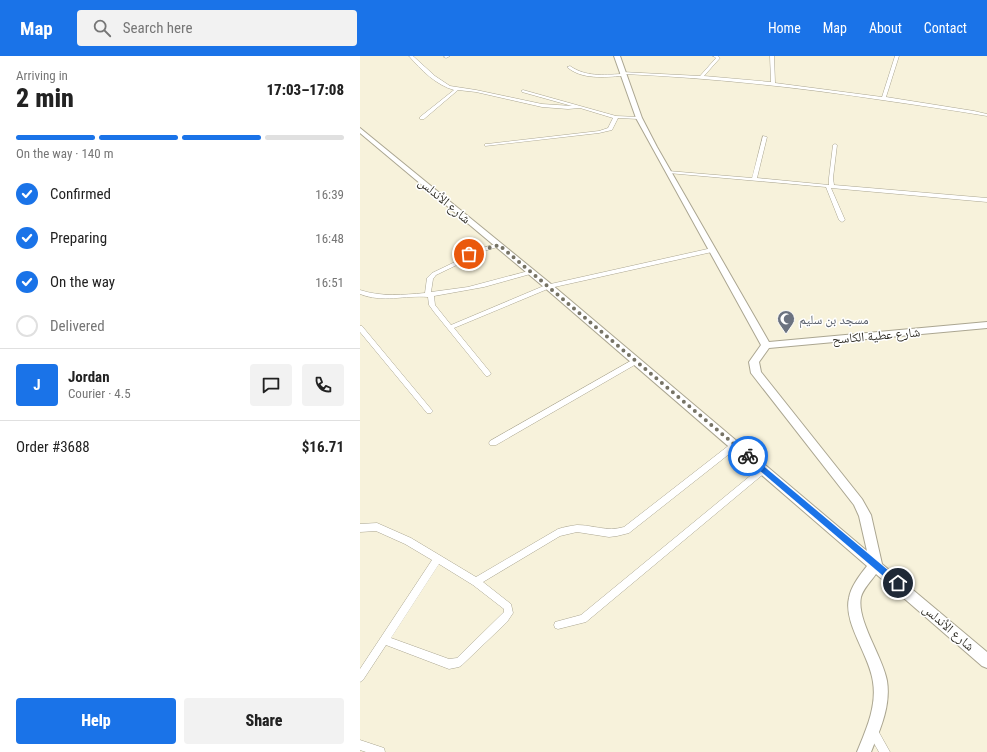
<!DOCTYPE html>
<html lang="en">
<head>
<meta charset="utf-8">
<style>
  body { margin:0; font-family:"Roboto Condensed","Noto Naskh Arabic",sans-serif; background:#f2f2f2; color:#222; height:100vh; display:flex; flex-direction:column; font-size:15px; white-space:nowrap }
  * { box-sizing:border-box; margin:0 }
  p { font-size:13px; color:#767676 }
  .icon { flex:none; width:22px; height:22px; fill:none; stroke:currentColor; stroke-width:2; stroke-linecap:round; stroke-linejoin:round }
  .map { position:relative; flex:1; overflow:hidden }
  .details { display:flex; flex-direction:column; background:#fff; width:360px }
  .details>* { flex:none }
  .pin { position:absolute; display:grid; place-items:center; width:34px; height:34px; color:#fff; margin:-17px; border:2px solid #fff; border-radius:50%; box-shadow:0 1px 4px #0007 }
  .courier { position:absolute; display:grid; place-items:center; width:40px; height:40px; margin:-20px; border:3px solid #1a73e8; border-radius:50%; background:#fff; color:#222; box-shadow:0 1px 5px #0007 }
  .overview em { font-style:normal; font-weight:800 }
  .overview div { display:flex; flex-direction:column-reverse }
  .overview { display:flex; align-items:center; justify-content:space-between; height:68px; padding:0 16px }
  h1 { font-size:26px; font-weight:800; line-height:30px }
  .bar { display:grid; grid-template-columns:repeat(4,1fr); gap:6px 4px; align-content:center; height:48px; padding:0 16px }
  .bar i { height:5px; border-radius:3px; background:#e0e0e0 }
  .bar .on { background:#1a73e8 }
  .bar p { grid-column:span 4 }
  .line { display:flex; align-items:center; gap:10px; padding:0 16px; border-top:1px solid #e0e0e0 }
  .line div { flex:1 }
  .round { display:grid; place-items:center; flex:none; width:42px; height:42px; border-radius:4px; background:#f2f2f2 }
  ol { padding:0 16px; list-style:none }
  li { display:flex; align-items:center; gap:12px; height:44px }
  li p { margin-inline-start:auto }
  li .icon { padding:4px; border-radius:50%; background:#1a73e8; color:#fff; stroke-width:4 }
  li:last-child { color:#767676 }
  li i { width:22px; height:22px; border:2px solid #e0e0e0; border-radius:50% }
  .cta { display:flex; gap:8px; margin-top:auto; padding:8px 16px }
  .cta a { flex:1; height:46px; border-radius:4px; background:#1a73e8; color:#fff; font-size:16px; font-weight:800; line-height:46px; text-align:center }
  .cta a+a { background:#f2f2f2; color:#222 }
  header { display:flex; align-items:center; gap:24px; box-sizing:border-box; height:56px; padding:0 20px; background:#1a73e8; color:#fff }
  header strong { font-size:19px }
  nav { display:flex; gap:22px; margin-inline-start:auto; font-size:14px }
  .search { width:280px; height:36px; background:#f2f2f2; display:flex; align-items:center; gap:10px; box-sizing:border-box; padding:0 14px; border-radius:4px; color:#767676; font-size:15px }
  main { display:flex; flex:1; min-height:0 }
  .map>svg:first-child { display:block }
  .lines { fill:none; stroke-linecap:round; stroke-linejoin:round }
  .street-casing { stroke:#aba691; stroke-width:1 }
  .secondary-casing { stroke:#aba691; stroke-width:2 }
  .street { fill:#fff; fill-rule:evenodd }
  .secondary { fill:#fff; fill-rule:evenodd }
  .route { fill:#1a73e8 }
  .done { stroke:#767365; stroke-width:4; stroke-dasharray:0 7.2 }
  .labels { text-anchor:middle; stroke-width:3; stroke-linejoin:round; paint-order:stroke }
  .street-label { font-size:13px; fill:#302e26; stroke:#fff }
  .worship-label { font-size:13px; fill:#5b616d; stroke:#fff; text-anchor:start }
</style>
</head>
<body>
<header>
<strong>Map</strong>
<div class="search"><svg class="icon" aria-label="search" viewBox="0 0 24 24"><circle cx="10" cy="10" r="6"/><path d="M15 15l6 6"/></svg>Search here</div>
<nav><a>Home</a><a>Map</a><a>About</a><a>Contact</a></nav>
</header>
<main>
<section class="details">
<div class="overview"><div><h1>2 min</h1><p>Arriving in</p></div><em>17:03–17:08</em></div>
<div class="bar"><i class="on"></i><i class="on"></i><i class="on"></i><i></i><p>On the way · 140 m</p></div>
<ol>
<li><svg class="icon" aria-label="check" viewBox="0 0 24 24"><path d="M5 12l5 5 9-10"/></svg>Confirmed<p>16:39</p></li>
<li><svg class="icon" aria-label="check" viewBox="0 0 24 24"><path d="M5 12l5 5 9-10"/></svg>Preparing<p>16:48</p></li>
<li><svg class="icon" aria-label="check" viewBox="0 0 24 24"><path d="M5 12l5 5 9-10"/></svg>On the way<p>16:51</p></li>
<li><i></i>Delivered</li>
</ol>
<div class="line" style="height:72px"><b class="round" style="background:#1a73e8;color:#fff">J</b><div><b>Jordan</b><p>Courier · 4.5</p></div><a class="round"><svg class="icon" aria-label="chat" viewBox="0 0 24 24"><path d="M4 5h16v11H9l-5 4z"/></svg></a><a class="round"><svg class="icon" aria-label="phone" viewBox="0 0 24 24"><path d="M5 4h4l2 5-3 2q2 4 5 5l2-3 5 2v4C11 20 4 13 5 4z"/></svg></a></div>
<div class="line" style="height:52px"><div>Order #3688</div><b>$16.71</b></div>
<div class="cta"><a>Help</a><a>Share</a></div>
</section>
<div class="map">
<svg width="627" height="696" viewBox="0 0 627 696">
  <rect width="100%" height="100%" fill="#f7f2db"/>
  <g class="lines">
    <defs>
      <g id="street">
        <path d="M 49,0 L 53,0 L 75,20 L 90,30 L 116,34 L 182,48 L 212,50 L 162,36 L 161,35 L 163,34 L 256,60 L 279,61 L 281,62 L 279,63 L 258,62 L 252,74 L 239,77 L 125,90 L 125,88 L 127,88 L 239,75 L 248,72 L 253,62 L 220,52 L 208,53 L 182,51 L 116,36 L 98,34 L 64,63 L 60,63 L 60,61 L 94,34 C 76,29 61,14 49,0 Z"/>
        <polygon points="85,0 90,0 86,2 84,1"/>
        <path d="M 353,0 L 358,0 L 360,2 L 344,20 L 411,26 L 410,0 L 414,0 L 415,27 L 522,41 L 535,0 L 539,0 L 526,41 L 614,55 L 627,58 L 627,60 C 592,54 556,49 522,44 C 437,31 351,22 265,18 L 264,20 L 263,20 C 244,21 222,24 207,11 L 210,10 C 226,21 243,19 261,18 L 260,17 L 262,16 L 340,20 L 356,2 Z"/>
        <polygon points="403,80 407,81 397,122 469,129 469,122 473,89 475,88 477,89 473,122 474,129 627,142 627,146 471,132 485,164 482,166 479,164 466,131 308,117 306,116 308,115 392,122"/>
        <path d="M 139,187 L 142,189 L 141,190 L 117,197 L 101,207 L 76,219 L 73,223 L 71,236 L 108,231 L 172,214 L 175,216 L 174,217 L 124,231 L 74,240 L 75,249 L 91,269 L 186,229 L 352,192 L 355,194 L 352,196 L 190,232 L 94,272 L 130,316 L 131,318 L 128,320 L 126,320 L 74,256 L 69,249 L 68,241 C 45,239 22,247 0,238 L 0,234 C 21,241 43,239 65,237 L 67,222 L 72,217 L 97,205 L 113,195 Z"/>
        <polygon points="0,270 2,270 71,353 73,355 71,357 67,357 0,276"/>
        <polygon points="274,303 278,303 279,305 278,307 136,389 130,389 129,387 130,385"/>
        <path d="M 375,386 L 378,387 L 379,389 L 378,391 L 269,477 L 257,480 L 249,481 L 217,476 L 200,480 L 123,526 L 151,548 L 153,557 L 147,566 L 102,609 L 99,611 L 89,613 L 26,589 L 3,624 L 0,626 L 0,613 L 72,504 L 45,488 L 16,475 L 0,476 L 0,468 L 17,467 L 51,482 L 116,521 L 198,473 C 204,471 210,470 217,469 C 233,469 247,476 264,471 L 372,387 ZM 79,508 L 113,529 L 144,553 L 144,556 L 97,602 L 89,603 L 31,582 Z"/>
        <polygon points="404,410 407,411 408,413 407,415 226,566 198,573 195,572 194,569 195,566 221,559 401,411"/>
        <polygon points="512,670 516,671 530,696 519,696 507,675 508,671"/>
        <polygon points="0,684 24,692 25,696 6,696 0,694"/>
      </g>
      <path id="secondary" d="M 254,0 L 260,0 L 282,62 L 297,91 L 409,286 L 627,266 L 627,272 L 409,292 L 399,306 L 401,316 L 502,443 L 511,459 L 522,508 L 627,596 L 627,612 L 622,610 L 516,518 C 511,525 503,533 501,541 C 496,564 523,601 527,625 C 531,650 520,674 511,696 L 497,696 C 506,674 517,650 513,626 C 510,600 483,567 489,542 C 491,530 500,519 507,510 L 185,232 L 0,77 L 0,72 L 191,228 L 507,495 L 499,460 L 494,449 L 391,317 L 389,306 L 401,289 L 276,62 Z"/>
    </defs>
    <!-- street casing -->
    <use href="#street" class="street-casing"/>
    <!-- secondary casing -->
    <use href="#secondary" class="secondary-casing"/>
    <!-- street -->
    <use href="#street" class="street"/>
    <!-- secondary -->
    <use href="#secondary" class="secondary"/>
  </g>
  <!-- route -->
  <polygon class="route" points="388,397 541,525 541,530 535,530 385,402 384,400"/>
  <g class="lines">
    <!-- done -->
    <polyline class="done" points="109,198 139,189 388,400"/>
  </g>
  <!-- icons -->
  <defs>
    <symbol id="mosque-pin" viewBox="-11 -11 22 30"><path d="M0 17L-7.5 6A9.5 9.5 0 1 1 7.5 6Z" fill="#6b7280" stroke="#fff"/><path d="M3.5-4.9A6 6 0 1 0 3.5 4.9A5 5 0 1 1 3.5-4.9Z" fill="#fff"/></symbol>
  </defs>
  <g fill-rule="evenodd">
    <use href="#mosque-pin" x="416" y="253" width="20" height="27"/>
  </g>
  <g class="labels">
    <!-- street labels -->
    <g class="street-label">
      <text transform="translate(85 144) rotate(40)" y="5">شارع الأندلس</text>
      <text transform="translate(516 279) rotate(-5)" y="5">شارع عطية الكاسح</text>
      <text transform="translate(589 571) rotate(41)" y="5">شارع الأندلس</text>
    </g>
    <!-- worship labels -->
    <g class="worship-label">
      <text x="439" y="268">مسجد بن سليم</text>
    </g>
  </g>
</svg>
<div class="pin" style="left:109px;top:198px;background:#ea580c"><svg class="icon" aria-label="bag" viewBox="0 0 24 24"><path d="M5 8h14l-1 12H6zM9 8a3 3 0 0 1 6 0"/></svg></div>
<div class="pin" style="left:538px;top:527px;background:#1f2937"><svg class="icon" aria-label="home" viewBox="0 0 24 24"><path d="M3 11l9-7 9 7M6 9v11h12V9"/></svg></div>
<div class="courier" style="left:388px;top:400px"><svg class="icon" aria-label="bike" viewBox="0 0 24 24"><circle cx="6" cy="16" r="4"/><circle cx="18" cy="16" r="4"/><path d="M6 16l4-8h5l3 8M10 8l3 8H6M13 5h3"/></svg></div>
</div>
</main>
</body>
</html>
